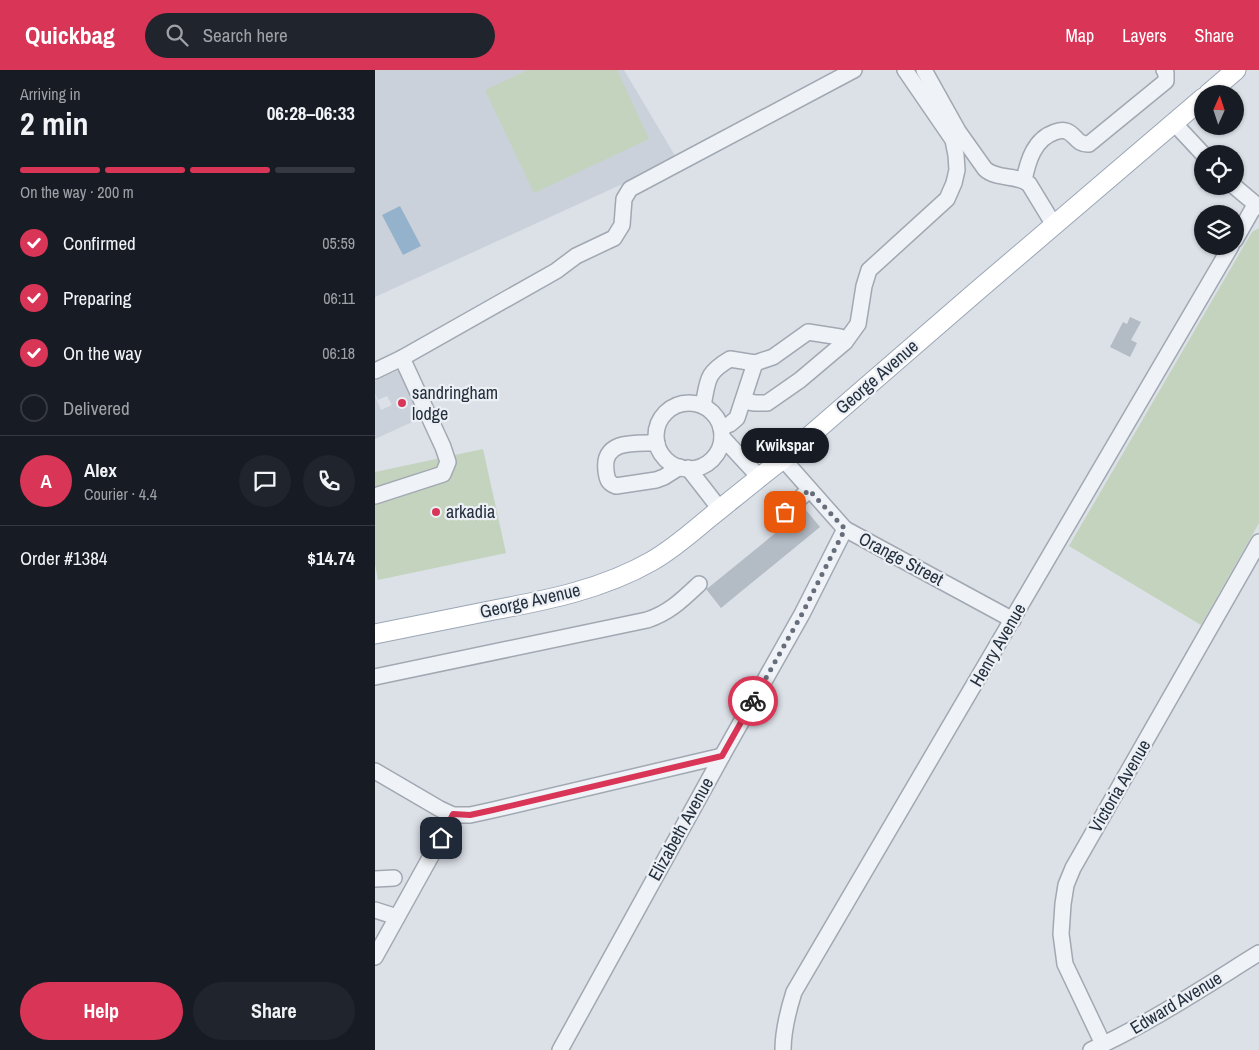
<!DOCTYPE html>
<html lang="en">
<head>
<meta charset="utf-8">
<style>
  body { margin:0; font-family:"Archivo Narrow",sans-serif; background:#20242c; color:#f1f3f6; height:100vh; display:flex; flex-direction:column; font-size:19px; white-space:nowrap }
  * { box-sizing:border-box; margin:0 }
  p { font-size:16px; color:#9ea1a6 }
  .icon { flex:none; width:28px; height:28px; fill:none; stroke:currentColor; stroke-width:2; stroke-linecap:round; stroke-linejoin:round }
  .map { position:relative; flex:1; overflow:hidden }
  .details { display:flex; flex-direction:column; background:#171b24; width:375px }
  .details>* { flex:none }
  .needle { width:32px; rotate:3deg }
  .buttons { position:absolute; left:819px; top:15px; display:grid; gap:10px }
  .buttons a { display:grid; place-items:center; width:50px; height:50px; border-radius:50%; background:#171b24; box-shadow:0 1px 4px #0004; font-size:25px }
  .pin { position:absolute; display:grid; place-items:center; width:42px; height:42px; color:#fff; margin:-21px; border-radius:10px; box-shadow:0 2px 8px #0006 }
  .courier { position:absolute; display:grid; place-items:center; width:50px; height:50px; margin:-25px; border:4px solid #d93557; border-radius:50%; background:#fff; color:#222; box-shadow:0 1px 6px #0007 }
  .bubble { position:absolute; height:35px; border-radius:18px; background:#171b24; box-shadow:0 1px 4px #0004; font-size:16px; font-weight:700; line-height:35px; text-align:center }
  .overview em { font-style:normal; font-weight:700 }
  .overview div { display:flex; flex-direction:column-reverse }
  .overview { display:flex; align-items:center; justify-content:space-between; height:85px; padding:0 20px }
  h1 { font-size:32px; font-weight:700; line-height:38px }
  .bar { display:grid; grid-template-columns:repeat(4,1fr); gap:8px 5px; align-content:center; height:60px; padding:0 20px }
  .bar i { height:6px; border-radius:4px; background:#363941 }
  .bar .current { background:#d93557 }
  .bar p { grid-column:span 4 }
  .line { display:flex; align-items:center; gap:12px; padding:0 20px; border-top:1px solid #363941 }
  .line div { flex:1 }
  .round { display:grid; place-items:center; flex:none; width:52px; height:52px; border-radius:26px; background:#20242c }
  ol { padding:0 20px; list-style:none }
  li { display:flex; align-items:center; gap:15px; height:55px }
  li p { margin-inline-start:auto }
  li .icon { padding:5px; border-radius:50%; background:#d93557; color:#fff; stroke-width:4 }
  li:last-child { color:#9ea1a6 }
  li i { width:28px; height:28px; border:2px solid #363941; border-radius:50% }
  .button { display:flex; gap:10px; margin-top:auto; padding:10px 20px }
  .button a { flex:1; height:58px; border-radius:30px; background:#d93557; color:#fff; font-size:20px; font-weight:700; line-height:58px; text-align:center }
  .button a+a { background:#20242c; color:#f1f3f6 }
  header { display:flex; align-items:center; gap:30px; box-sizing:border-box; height:70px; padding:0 25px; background:#d93557; color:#fff }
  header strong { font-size:24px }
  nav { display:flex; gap:28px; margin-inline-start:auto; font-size:18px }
  .search { width:350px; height:45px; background:#20242c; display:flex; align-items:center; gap:12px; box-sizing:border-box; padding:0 18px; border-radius:28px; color:#9ea1a6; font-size:19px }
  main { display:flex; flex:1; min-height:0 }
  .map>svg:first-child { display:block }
  .built { fill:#cad1da }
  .green { fill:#c3d3bd }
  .water { fill:#94b2cb }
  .building { fill:#b3bbc5 }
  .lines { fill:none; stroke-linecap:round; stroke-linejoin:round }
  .minor-casing { stroke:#a1a8b2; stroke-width:18 }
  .major-casing { stroke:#9ba6b5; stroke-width:21 }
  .minor { stroke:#eff2f6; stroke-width:15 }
  .major { stroke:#fff; stroke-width:19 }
  .done { stroke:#656e7a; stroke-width:5; stroke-dasharray:0 9 }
  .route { stroke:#d93557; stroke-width:6 }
  .poi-dot { fill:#d93557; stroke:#ecf0f5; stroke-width:2 }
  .labels { text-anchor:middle; stroke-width:4.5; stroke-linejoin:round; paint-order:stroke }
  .street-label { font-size:18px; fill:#25303f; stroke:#ecf0f5 }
  .poi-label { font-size:18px; fill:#25303f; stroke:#ecf0f5; text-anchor:start }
</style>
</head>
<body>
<header>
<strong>Quickbag</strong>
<div class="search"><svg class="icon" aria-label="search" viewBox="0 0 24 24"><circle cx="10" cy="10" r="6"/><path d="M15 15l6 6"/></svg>Search here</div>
<nav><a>Map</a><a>Layers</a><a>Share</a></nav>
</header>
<main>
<section class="details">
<div class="overview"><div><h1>2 min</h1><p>Arriving in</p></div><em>06:28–06:33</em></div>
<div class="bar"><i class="current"></i><i class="current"></i><i class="current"></i><i></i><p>On the way · 200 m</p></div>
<ol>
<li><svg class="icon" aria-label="check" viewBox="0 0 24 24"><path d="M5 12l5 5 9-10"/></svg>Confirmed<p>05:59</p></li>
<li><svg class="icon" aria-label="check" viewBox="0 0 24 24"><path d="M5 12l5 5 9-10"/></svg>Preparing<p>06:11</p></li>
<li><svg class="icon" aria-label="check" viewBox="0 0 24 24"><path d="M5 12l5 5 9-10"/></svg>On the way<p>06:18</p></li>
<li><i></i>Delivered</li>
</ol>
<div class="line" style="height:90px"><b class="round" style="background:#d93557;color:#fff">A</b><div><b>Alex</b><p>Courier · 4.4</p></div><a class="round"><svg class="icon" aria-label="chat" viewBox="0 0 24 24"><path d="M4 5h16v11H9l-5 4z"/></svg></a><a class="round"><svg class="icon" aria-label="phone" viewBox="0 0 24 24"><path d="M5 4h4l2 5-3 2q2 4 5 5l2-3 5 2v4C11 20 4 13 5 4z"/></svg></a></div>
<div class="line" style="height:65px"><div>Order #1384</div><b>$14.74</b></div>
<div class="button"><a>Help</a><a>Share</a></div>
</section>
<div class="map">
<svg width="884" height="980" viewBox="0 0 884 980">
  <rect width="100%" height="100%" fill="#dce1e8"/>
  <!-- built -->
  <g class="built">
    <polygon points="0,0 249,0 302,89 0,227"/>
    <polygon points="24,300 46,348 0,369 0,326 6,340 17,335 12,326 3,330 0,324 0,311"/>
  </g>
  <!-- green -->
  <g class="green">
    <polygon points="153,0 242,0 274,69 159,123 110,20"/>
    <polygon points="884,158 884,453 826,555 694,476 877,162"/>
    <polygon points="108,379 131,483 3,510 0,494 0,402"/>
  </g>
  <!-- water -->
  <polygon class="water" points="25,136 46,176 28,185 7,145"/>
  <!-- building -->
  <g class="building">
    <polygon points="755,247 766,252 756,270 762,273 755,287 735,277 748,252 752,254"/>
    <polygon points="430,439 445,457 346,538 331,519 333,518"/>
  </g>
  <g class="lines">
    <defs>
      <g id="minor">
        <path d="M 549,0 L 583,61 L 610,99 C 622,110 641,104 654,114 L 679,155"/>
        <polyline points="799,53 828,84"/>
        <path d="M 649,110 C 653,91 659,69 680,62 C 683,61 687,60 691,61 C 701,64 701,75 714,74 L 791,11 L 791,3 L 789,0"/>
        <polyline points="859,116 884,137"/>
        <polyline points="860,170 880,135"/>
        <polyline points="0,301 27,288 181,201 201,186 239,168 247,155 249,129 255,119 479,0"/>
        <polyline points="368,331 380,333 392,333 425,310 470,272 483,254 489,216 494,200 572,129 579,113 582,100 581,85 578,70 530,0"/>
        <circle cx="314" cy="366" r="33"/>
        <path d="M 328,336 C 333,310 331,303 355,289 L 380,293 L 398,287 L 433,262 L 465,267 L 470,272"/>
        <polyline points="346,358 355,354 362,348 380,293"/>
        <polyline points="347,367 384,407"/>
        <path d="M 282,373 C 261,373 227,369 231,401 C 232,409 233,413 241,416 L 281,410 L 289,407 L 305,397"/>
        <polyline points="408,389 470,459 638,550"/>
        <polyline points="313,398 345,439"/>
        <polyline points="0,426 68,404 73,392 68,377 27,288"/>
        <polyline points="410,442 434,420"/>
        <path d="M 0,607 L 272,550 C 294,543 307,530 324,514"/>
        <polyline points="0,701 65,739 78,745 95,745 118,740 347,686"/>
        <polyline points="0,809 19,808"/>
        <polyline points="0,840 22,847"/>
        <polyline points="0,887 66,768 78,745"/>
        <polyline points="728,974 690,894 686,864 688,834 691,815 698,798 884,472"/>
        <polyline points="185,980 347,686 427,544 470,459"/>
        <path d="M 408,980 C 408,960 413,941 419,922 L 856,176"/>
        <path d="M 716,980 C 775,953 829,917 884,883"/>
      </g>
      <g id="major">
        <polyline points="833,24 861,0"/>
        <path d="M 0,564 C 40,556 79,548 119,540 C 173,530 228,519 277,491 C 298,479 316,463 334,448 C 359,428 383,408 408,389 L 602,221 L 828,28"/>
      </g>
    </defs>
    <!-- minor casing -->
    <use href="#minor" class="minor-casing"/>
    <!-- major casing -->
    <use href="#major" class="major-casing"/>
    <!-- minor -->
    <use href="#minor" class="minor"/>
    <!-- major -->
    <use href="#major" class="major"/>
  </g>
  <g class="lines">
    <!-- done -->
    <polyline class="done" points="378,631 427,544 470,459 434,420 410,442"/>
    <!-- route -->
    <polyline class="route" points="66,768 78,744 95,745 118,740 347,686 378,631"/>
  </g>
  <!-- markers -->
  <g class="poi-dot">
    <circle cx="27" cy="333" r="5"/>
    <circle cx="61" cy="442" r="5"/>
  </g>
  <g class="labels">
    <!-- street labels -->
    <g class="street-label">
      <text transform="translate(502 307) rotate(-41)" y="6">George Avenue</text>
      <text transform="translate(526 489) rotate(28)" y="6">Orange Street</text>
      <text transform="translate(155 531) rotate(-13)" y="6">George Avenue</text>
      <text transform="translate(623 575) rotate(-60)" y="6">Henry Avenue</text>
      <text transform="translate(745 716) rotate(-60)" y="6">Victoria Avenue</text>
      <text transform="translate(306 759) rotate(-61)" y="6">Elizabeth Avenue</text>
      <text transform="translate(801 933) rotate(-31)" y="6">Edward Avenue</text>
    </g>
    <!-- poi labels -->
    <g class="poi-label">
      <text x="37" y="329">sandringham<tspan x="37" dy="21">lodge</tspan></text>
      <text x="71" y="448">arkadia</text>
    </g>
  </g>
</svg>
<div class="buttons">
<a><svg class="needle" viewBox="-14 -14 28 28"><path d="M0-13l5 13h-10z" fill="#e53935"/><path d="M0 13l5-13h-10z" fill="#9ea1a6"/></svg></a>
<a><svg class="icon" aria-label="locate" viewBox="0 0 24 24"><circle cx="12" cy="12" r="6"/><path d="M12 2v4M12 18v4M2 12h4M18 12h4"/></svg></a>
<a><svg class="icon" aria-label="layers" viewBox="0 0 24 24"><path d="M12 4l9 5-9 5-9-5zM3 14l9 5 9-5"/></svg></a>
</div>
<div class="pin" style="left:410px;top:442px;background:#ea580c"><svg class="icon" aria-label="bag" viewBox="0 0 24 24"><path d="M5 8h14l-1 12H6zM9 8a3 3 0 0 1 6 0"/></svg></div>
<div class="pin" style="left:66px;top:768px;background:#1f2937"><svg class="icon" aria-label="home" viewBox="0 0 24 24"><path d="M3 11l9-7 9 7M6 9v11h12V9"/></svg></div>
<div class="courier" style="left:378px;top:631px"><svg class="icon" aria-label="bike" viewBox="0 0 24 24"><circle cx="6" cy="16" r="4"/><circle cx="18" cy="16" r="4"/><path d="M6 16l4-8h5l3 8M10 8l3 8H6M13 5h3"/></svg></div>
<div class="bubble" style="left:366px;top:358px;width:88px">Kwikspar</div>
</div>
</main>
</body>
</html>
